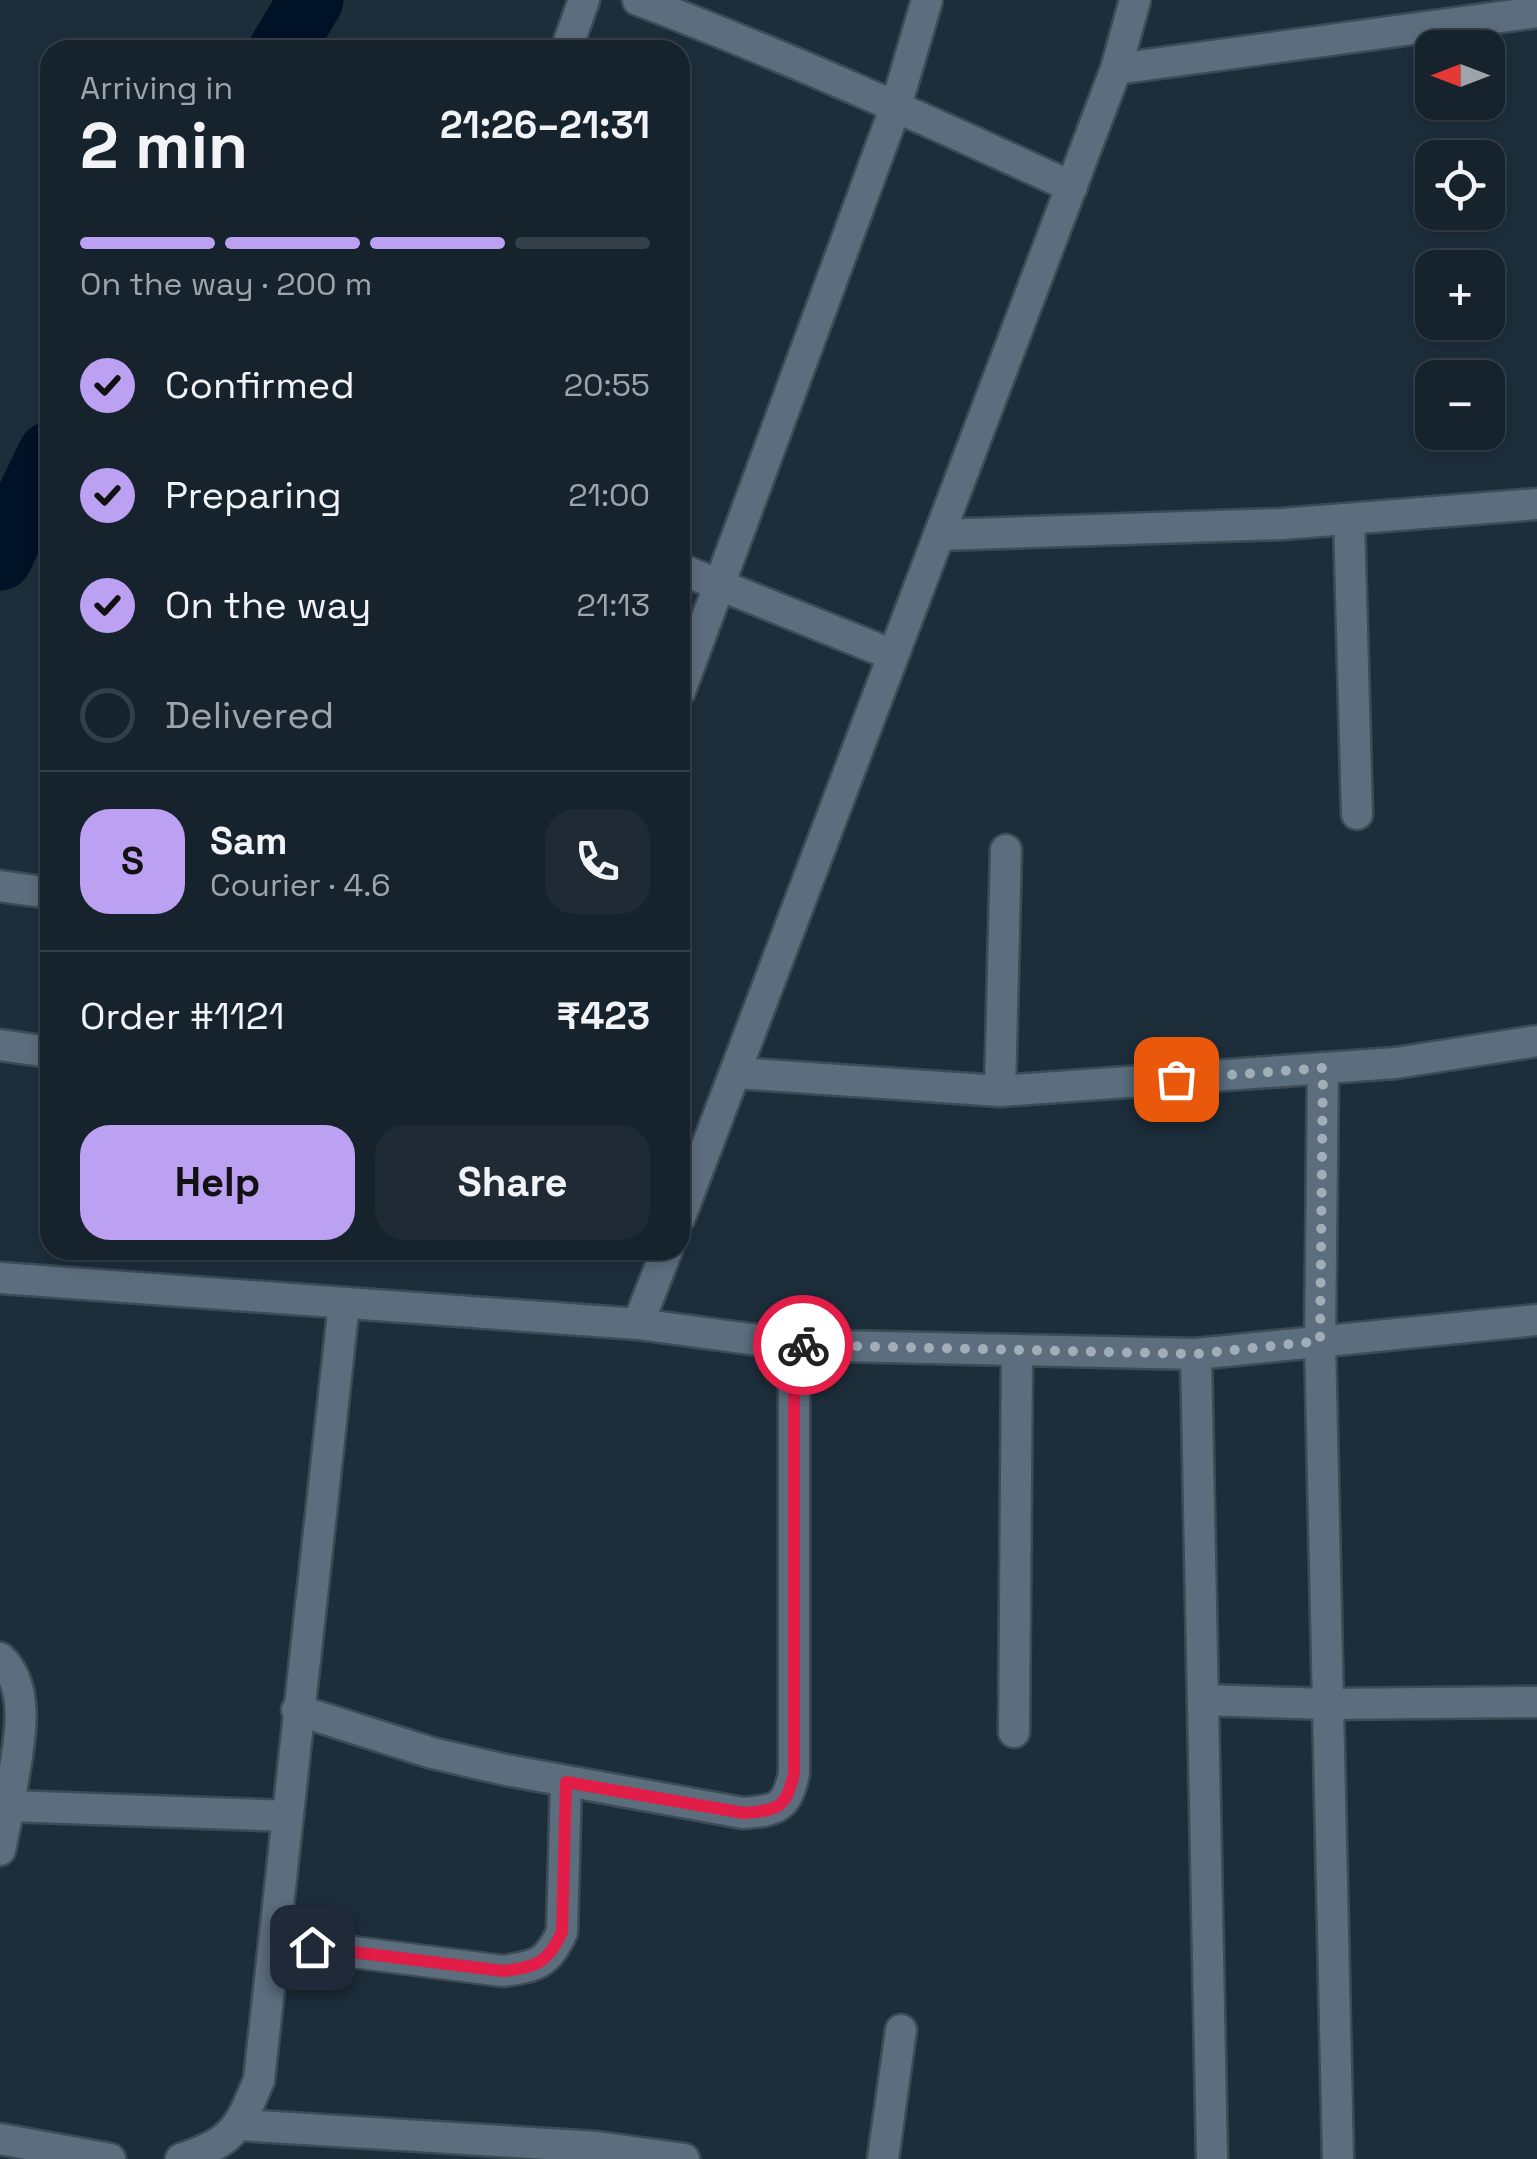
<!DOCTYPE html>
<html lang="en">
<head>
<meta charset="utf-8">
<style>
  body { margin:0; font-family:"Space Grotesk",sans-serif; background:#1f2a34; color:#f1f3f6; height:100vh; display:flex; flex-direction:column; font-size:38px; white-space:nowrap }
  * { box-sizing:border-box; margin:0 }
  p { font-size:32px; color:#9ea4a9 }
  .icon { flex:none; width:55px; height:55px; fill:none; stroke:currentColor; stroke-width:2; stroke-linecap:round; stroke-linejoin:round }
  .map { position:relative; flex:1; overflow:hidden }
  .details { position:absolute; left:40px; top:40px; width:650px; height:1220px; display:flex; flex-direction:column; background:#16222c; border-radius:30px; box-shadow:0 5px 15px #0003,0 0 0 2px #353f48 }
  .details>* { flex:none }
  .needle { width:65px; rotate:270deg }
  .buttons { position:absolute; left:1415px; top:30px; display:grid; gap:20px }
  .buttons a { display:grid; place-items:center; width:90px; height:90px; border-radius:20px; background:#16222c; box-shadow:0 5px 15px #0003,0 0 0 2px #353f48; font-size:50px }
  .pin { position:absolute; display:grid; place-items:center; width:85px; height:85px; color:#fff; margin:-42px; border-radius:20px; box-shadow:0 5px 15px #0006 }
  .courier { position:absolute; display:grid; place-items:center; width:100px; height:100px; margin:-50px; border:8px solid #e11d48; border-radius:50%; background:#fff; color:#222; box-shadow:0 2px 12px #0007 }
  .overview em { font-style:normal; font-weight:700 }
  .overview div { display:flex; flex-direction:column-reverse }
  .overview { display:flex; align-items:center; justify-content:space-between; height:170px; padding:0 40px }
  h1 { font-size:65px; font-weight:700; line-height:75px }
  .bar { display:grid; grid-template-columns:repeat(4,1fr); gap:15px 10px; align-content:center; height:120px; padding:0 40px }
  .bar i { height:12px; border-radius:8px; background:#353f48 }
  .bar .on { background:#bca0f2 }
  .bar p { grid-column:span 4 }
  .line { display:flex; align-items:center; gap:25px; padding:0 40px; border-top:2px solid #353f48 }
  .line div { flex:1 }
  .round { display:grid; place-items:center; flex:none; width:105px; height:105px; border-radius:30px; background:#1f2a34 }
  ol { padding:0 40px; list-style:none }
  li { display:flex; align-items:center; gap:30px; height:110px }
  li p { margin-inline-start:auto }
  li .icon { padding:10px; border-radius:50%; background:#bca0f2; color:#111; stroke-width:4 }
  li:last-child { color:#9ea4a9 }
  li i { width:55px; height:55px; border:5px solid #353f48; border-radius:50% }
  .button { display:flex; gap:20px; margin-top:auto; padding:20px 40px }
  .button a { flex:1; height:115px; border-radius:30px; background:#bca0f2; color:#111; font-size:40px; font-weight:700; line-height:115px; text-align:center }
  .button a+a { background:#1f2a34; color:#f1f3f6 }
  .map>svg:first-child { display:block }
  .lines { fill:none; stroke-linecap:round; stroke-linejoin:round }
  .river { stroke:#001226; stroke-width:65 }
  .minor-casing { stroke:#3c4b56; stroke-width:35 }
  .minor { stroke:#5c6e7e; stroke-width:30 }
  .done { stroke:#a1aeb8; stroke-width:10; stroke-dasharray:0 18 }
  .route { stroke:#e11d48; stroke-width:12 }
</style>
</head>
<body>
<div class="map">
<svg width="1537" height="2159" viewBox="0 0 1537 2159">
  <rect width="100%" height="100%" fill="#1d2e3b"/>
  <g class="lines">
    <!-- river -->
    <g class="river">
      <polyline points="281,50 311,0"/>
      <polyline points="0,558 50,454"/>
    </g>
    <defs>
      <g id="minor">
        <path d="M 638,0 C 786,56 929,121 1072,187"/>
        <polyline points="566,50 584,0"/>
        <polyline points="1116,69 1537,12"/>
        <polyline points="1349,519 1357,814"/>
        <polyline points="939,535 1282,524 1537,504"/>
        <polyline points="680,569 893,655"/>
        <polyline points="680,691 896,106 927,0"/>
        <polyline points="0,886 50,893"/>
        <polyline points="0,1045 50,1052"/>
        <polyline points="1323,1068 1320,1341 1338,2159"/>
        <polyline points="737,1073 1000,1091 1396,1063 1537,1041"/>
        <polyline points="1000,1091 1006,850"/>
        <polyline points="680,1217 1116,69 1135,0"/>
        <polyline points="0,1278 638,1324 794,1345 1196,1354 1537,1320"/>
        <polyline points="638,1324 667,1250"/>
        <polyline points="1196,1354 1212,2159"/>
        <path d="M 0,1658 C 37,1692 14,1762 9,1806"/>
        <polyline points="1203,1700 1328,1704 1537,1702"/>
        <path d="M 297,1710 L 432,1753 L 506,1770 L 743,1813 C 778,1811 787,1807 794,1773 L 794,1345"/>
        <polyline points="1014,1732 1017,1350"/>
        <polyline points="0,1850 9,1806 288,1816"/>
        <path d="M 274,1942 L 503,1971 C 537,1966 547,1964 562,1932 L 566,1782"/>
        <polyline points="240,2125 597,2147 684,2159"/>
        <polyline points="0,2139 110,2159"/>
        <path d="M 181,2159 C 234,2141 238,2130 259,2080 L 344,1303"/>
        <polyline points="883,2159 901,2030"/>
      </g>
    </defs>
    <!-- minor casing -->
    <use href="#minor" class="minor-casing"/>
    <!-- minor -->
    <use href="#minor" class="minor"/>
  </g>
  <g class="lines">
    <!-- done -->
    <polyline class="done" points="803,1345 1196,1354 1320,1341 1323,1068 1176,1079"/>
    <!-- route -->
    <path class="route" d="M 312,1947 L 504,1971 C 537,1966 547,1964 562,1932 L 566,1782 L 744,1813 C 778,1811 787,1807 794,1773 L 794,1345 L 803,1345"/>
  </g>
</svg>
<div class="buttons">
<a><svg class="needle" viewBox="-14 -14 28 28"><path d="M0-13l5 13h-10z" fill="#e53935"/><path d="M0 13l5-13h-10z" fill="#9ea4a9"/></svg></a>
<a><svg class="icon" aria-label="locate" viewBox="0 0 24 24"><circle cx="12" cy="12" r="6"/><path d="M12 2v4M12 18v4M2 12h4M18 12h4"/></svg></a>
<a>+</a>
<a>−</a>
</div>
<div class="pin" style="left:1176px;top:1079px;background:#ea580c"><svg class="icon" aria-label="bag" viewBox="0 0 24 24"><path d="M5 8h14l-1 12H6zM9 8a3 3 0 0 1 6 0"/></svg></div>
<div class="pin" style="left:312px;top:1947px;background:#1f2937"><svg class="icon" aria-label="home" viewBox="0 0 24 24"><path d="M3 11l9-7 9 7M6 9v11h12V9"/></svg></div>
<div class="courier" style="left:803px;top:1345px"><svg class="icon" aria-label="bike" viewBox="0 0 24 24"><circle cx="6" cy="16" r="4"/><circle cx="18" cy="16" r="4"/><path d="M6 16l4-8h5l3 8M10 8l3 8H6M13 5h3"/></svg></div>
<section class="details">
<div class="overview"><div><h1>2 min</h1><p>Arriving in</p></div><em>21:26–21:31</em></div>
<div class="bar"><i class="on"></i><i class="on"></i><i class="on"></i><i></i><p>On the way · 200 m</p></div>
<ol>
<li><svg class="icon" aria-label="check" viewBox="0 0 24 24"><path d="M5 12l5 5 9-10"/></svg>Confirmed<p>20:55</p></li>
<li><svg class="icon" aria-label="check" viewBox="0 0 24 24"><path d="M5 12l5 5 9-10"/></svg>Preparing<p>21:00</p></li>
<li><svg class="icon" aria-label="check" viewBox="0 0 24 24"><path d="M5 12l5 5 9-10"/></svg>On the way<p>21:13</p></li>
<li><i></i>Delivered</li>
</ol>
<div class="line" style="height:180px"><b class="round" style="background:#bca0f2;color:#111">S</b><div><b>Sam</b><p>Courier · 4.6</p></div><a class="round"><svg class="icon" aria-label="phone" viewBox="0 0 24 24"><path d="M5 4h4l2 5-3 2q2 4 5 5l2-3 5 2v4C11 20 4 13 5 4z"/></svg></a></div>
<div class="line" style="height:130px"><div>Order #1121</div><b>₹423</b></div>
<div class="button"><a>Help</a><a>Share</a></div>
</section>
</div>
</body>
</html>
